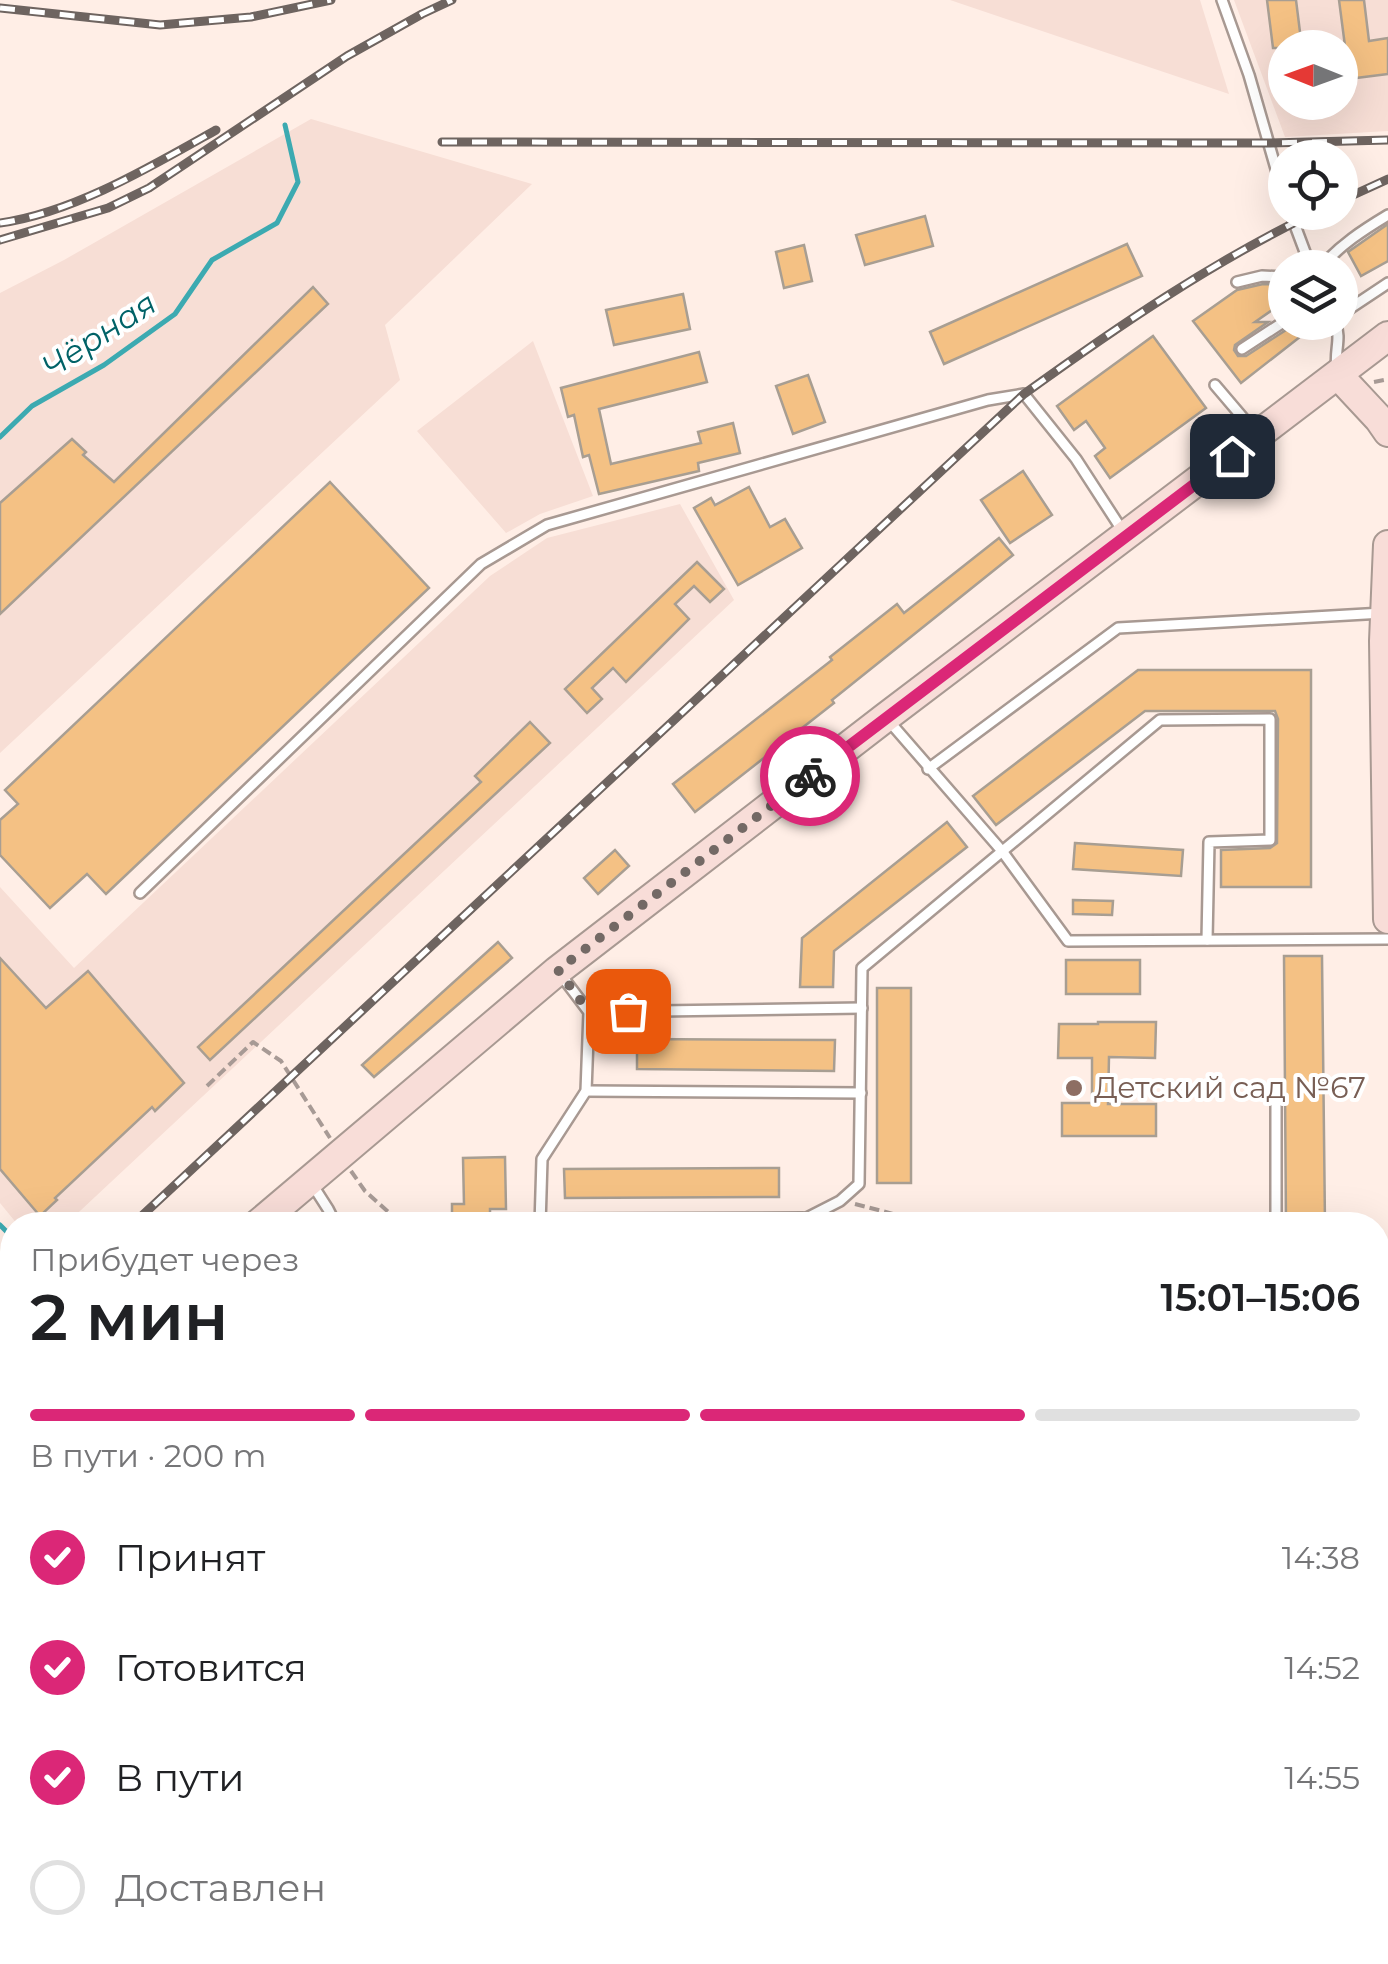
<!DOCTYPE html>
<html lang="ru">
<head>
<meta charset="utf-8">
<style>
  body { margin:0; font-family:Montserrat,sans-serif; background:#f6f6f6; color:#202124; height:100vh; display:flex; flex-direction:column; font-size:38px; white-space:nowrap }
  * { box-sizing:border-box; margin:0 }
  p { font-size:32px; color:#757577 }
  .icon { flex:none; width:55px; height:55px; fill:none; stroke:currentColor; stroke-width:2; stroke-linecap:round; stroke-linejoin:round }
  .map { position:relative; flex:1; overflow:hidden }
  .drawer { position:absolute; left:0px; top:1212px; width:1390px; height:752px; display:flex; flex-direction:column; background:#fff; border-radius:40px 40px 0 0; box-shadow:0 10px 40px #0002 }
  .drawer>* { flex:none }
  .needle { width:65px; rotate:271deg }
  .controls { position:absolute; left:1268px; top:30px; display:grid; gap:20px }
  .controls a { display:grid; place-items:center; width:90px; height:90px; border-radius:50%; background:#fff; box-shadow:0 10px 40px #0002; font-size:50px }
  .pin { position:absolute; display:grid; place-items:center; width:85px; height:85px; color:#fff; margin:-42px; border-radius:20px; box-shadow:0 5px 15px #0006 }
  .courier { position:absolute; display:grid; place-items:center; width:100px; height:100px; margin:-50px; border:8px solid #db2777; border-radius:50%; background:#fff; color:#222; box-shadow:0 2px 12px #0007 }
  .overview em { font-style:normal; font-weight:600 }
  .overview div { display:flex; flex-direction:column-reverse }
  .overview { display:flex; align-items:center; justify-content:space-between; height:170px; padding:0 30px }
  h1 { font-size:65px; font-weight:600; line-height:75px }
  .bar { display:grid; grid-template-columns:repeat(4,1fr); gap:15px 10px; align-content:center; height:120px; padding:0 30px }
  .bar i { height:12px; border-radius:8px; background:#e0e0e0 }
  .bar .selected { background:#db2777 }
  .bar p { grid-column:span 4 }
  ol { padding:0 30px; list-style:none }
  li { display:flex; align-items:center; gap:30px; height:110px }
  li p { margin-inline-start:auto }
  li .icon { padding:10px; border-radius:50%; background:#db2777; color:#fff; stroke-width:4 }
  li:last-child { color:#757577 }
  li i { width:55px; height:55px; border:5px solid #e0e0e0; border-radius:50% }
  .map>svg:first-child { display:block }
  .industrial { fill:#f7ded5; fill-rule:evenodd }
  .green { fill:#f8c1a6 }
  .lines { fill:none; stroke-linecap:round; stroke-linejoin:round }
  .stream { stroke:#3caab1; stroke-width:5 }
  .building { fill:#f4c184; stroke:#a89e92; stroke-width:2.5 }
  .service-casing { stroke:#a89992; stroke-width:14 }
  .minor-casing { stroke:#a89992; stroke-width:22 }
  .secondary-casing { stroke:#a89992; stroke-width:32 }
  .path { stroke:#a79a95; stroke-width:4; stroke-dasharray:10 5; stroke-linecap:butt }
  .service { stroke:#fff; stroke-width:9 }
  .minor { stroke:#fff; stroke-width:18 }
  .secondary { stroke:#f8ddd8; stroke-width:28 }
  .rail-casing { stroke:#6e6460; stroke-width:9 }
  .rail { stroke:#fff; stroke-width:5; stroke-dasharray:15; stroke-linecap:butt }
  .done { stroke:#736965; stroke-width:10; stroke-dasharray:0 18 }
  .route { stroke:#db2777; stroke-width:12 }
  .education-dot { fill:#8d6e63; stroke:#fff; stroke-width:4 }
  .labels { text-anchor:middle; stroke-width:8; stroke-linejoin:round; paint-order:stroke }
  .education-label { font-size:30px; fill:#785e54; stroke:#fff; text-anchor:start }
  .water-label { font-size:32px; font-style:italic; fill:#006267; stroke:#fff }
</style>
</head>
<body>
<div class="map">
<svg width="1388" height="1964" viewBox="0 0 1388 1964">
  <rect width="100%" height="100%" fill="#ffeee6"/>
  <!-- industrial -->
  <g class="industrial">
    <polygon points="950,0 1200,0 1229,94"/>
    <path d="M 1234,0 L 1388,0 L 1388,131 L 1285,137 ZM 1285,48 L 1340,48 L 1340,102 L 1285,102 Z"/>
    <polygon points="311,119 532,184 385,325 400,380 0,753 0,293 64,260"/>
    <polygon points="533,341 593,496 540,514 506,533 417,431"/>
    <polygon points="680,504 734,600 65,1225 18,1225 0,1203 0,887 74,968 490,576 547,538"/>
  </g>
  <!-- green -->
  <polygon class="green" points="570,1952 575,1964 246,1964 240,1953"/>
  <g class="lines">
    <!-- stream -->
    <g class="stream">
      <polyline points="0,437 32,406 104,365 175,314 212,260 277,223 298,182 285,125"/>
      <polyline points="0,1225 12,1237"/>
      <polyline points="403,1952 416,1964"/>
    </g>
  </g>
  <!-- building -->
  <g class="building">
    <polygon points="1267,0 1296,0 1302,48 1273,48"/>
    <polygon points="1339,0 1364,0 1369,41 1388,38 1388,74 1340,80 1340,47 1345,46"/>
    <polygon points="925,216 933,246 865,265 856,235"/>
    <polygon points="1388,224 1388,261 1361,276 1348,252"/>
    <polygon points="1127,244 1142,276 944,364 930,332"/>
    <polygon points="804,245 812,281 784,288 776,252"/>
    <polygon points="1263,284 1285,285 1285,301 1255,322 1268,322 1235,345 1234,350 1238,356 1246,356 1289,328 1293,322 1319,322 1241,383 1193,321 1237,290"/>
    <polygon points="313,287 328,304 0,614 0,503 72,439 86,452 83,455 114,482"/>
    <polygon points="683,294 690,329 614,345 606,310"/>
    <polygon points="1153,336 1206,408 1110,478 1095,456 1105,448 1086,421 1074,430 1057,406"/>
    <polygon points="699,352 707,382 599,409 611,464 701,443 698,432 733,423 740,453 698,463 699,471 599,494 589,455 583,457 574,415 568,417 561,388"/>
    <polygon points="808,375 825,422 793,434 776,386"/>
    <polygon points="1023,471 1052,515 1010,543 981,500"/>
    <polygon points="330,482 429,588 106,894 87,874 50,908 0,855 0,820 18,804 5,790"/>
    <polygon points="749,487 770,527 785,519 802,548 738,585 694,508 711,498 715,505"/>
    <polygon points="999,538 1013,555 832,700 834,703 695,812 673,784 832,660 830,657 897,604 904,613"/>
    <polygon points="697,562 724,589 710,602 694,586 675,604 689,619 626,682 613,668 592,688 602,699 587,713 565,689"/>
    <polygon points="1138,670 1311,670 1311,887 1221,887 1221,850 1270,848 1277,843 1278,719 1275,711 1145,711 996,825 973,796"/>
    <polygon points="530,722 550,743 210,1060 198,1047 481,782 475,776"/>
    <polygon points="947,822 967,847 834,951 833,987 800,987 802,938"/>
    <polygon points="1075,843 1183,850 1181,876 1073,869"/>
    <polygon points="615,850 629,866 598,894 584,878"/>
    <polygon points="1073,900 1113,901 1112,915 1073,914"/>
    <polygon points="498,942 512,958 374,1077 362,1065"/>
    <polygon points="1284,956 1322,956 1325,1225 1286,1225"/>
    <polygon points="0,958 46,1008 88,971 184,1083 155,1111 152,1107 55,1198 57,1200 40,1216 0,1169"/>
    <rect x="1066" y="960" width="74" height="34"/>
    <rect x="877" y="988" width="34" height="195"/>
    <polygon points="1098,1022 1156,1022 1155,1058 1109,1057 1108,1104 1156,1104 1156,1136 1062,1136 1062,1103 1092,1103 1092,1058 1058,1058 1059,1024 1098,1024"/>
    <polygon points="637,1039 835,1040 834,1071 637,1069"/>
    <polygon points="505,1157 506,1209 490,1209 490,1225 452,1225 452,1204 464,1204 463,1158"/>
    <polygon points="779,1168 779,1197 565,1198 564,1169"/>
  </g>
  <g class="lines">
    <defs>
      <g id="service">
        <polyline points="1222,0 1249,75 1285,200"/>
        <polyline points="1290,212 1311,268"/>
        <path d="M 1320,268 C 1340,245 1363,230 1388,215"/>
        <polyline points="1237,282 1262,276 1285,277"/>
        <polyline points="1340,315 1388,283"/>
        <path d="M 1335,322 C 1342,339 1334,351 1337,368"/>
        <polyline points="1242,349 1285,321"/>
        <polyline points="1215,385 1255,432"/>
        <polyline points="888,720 1002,851 1068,941 1388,939"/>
        <polyline points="928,769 1118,628 1383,613"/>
        <polyline points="140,893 481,564 547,525 988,400 1024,394 1076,459 1124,533"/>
        <polyline points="589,1012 862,1008"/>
        <polyline points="586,1091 861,1093"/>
        <polyline points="312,1184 328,1209 336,1225"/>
        <polyline points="540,1219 803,1218"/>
        <polyline points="540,1225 542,1159 586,1091 589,1012 561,975"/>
        <polyline points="793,1225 840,1201 859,1184 862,968 1160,720 1270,719 1270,840 1209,842 1207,940"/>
        <polyline points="1276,1225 1276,1089"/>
        <polyline points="1378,1439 1388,1439"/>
        <polyline points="2,1448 12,1509"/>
        <polyline points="10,1538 12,1536"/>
        <polyline points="1378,1754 1388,1754"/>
        <polyline points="0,1820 12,1816"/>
        <polyline points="722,1952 722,1964"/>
        <polyline points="915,1952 915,1964"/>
        <polyline points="799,1964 799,1952"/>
        <polyline points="1180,1964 1184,1952"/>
        <polyline points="1238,1964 1243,1952"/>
      </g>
      <polyline id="minor" points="0,1913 14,1964"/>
      <g id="secondary">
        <polyline points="1338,375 1379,419 1388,432"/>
        <polyline points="1388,545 1384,641 1388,919"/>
        <polyline points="257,1225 557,971 886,717 1388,336"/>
        <polyline points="0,1447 12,1436"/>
        <polyline points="1378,1911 1388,1876"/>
        <polyline points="1356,1964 1362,1952"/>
      </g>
    </defs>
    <!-- service casing -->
    <use href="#service" class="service-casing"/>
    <!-- minor casing -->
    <use href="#minor" class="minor-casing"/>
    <!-- secondary casing -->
    <use href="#secondary" class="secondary-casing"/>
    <!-- path -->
    <g class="path">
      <polyline points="1374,382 1384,380"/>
      <polyline points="207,1086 253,1042 281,1061 330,1138"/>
      <polyline points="351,1171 365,1191 403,1225"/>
      <polyline points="855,1204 928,1223 1045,1225"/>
      <polyline points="1378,1817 1388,1820"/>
      <polyline points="570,1964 580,1952"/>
    </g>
    <!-- service -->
    <use href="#service" class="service"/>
    <!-- minor -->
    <use href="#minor" class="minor"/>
    <!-- secondary -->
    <use href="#secondary" class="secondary"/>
    <defs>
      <g id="rail">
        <polyline points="0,8 160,25 251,17 331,0"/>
        <polyline points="442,142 1270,143 1388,140"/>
        <polyline points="1340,201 1388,179"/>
        <path d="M 0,223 C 73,213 152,166 216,130"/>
        <polyline points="0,240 108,208 149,188 347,56 422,14 452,0"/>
        <path d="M 132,1225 L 1024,394 C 1117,327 1212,262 1316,212"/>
        <polyline points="0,1348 12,1336"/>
      </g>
    </defs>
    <!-- rail casing -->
    <use href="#rail" class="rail-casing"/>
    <!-- rail -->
    <use href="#rail" class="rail"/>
  </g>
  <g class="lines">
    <!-- done -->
    <polyline class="done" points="628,1011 589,1012 558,970 810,776"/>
    <!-- route -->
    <polyline class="route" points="810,776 1232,456"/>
  </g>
  <!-- markers -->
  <circle class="education-dot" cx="1074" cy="1088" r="10"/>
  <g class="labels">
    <!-- education labels -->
    <g class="education-label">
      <text x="1094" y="1098">Детский сад №67</text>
    </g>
    <!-- water labels -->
    <g class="water-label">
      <text transform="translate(99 335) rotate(-33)" y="11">Чёрная</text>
    </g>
  </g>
</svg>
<div class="controls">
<a><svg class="needle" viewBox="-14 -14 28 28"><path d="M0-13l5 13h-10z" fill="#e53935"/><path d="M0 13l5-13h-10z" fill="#757577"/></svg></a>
<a><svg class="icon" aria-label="locate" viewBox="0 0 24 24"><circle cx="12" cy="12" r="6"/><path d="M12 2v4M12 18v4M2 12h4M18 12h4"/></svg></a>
<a><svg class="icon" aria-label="layers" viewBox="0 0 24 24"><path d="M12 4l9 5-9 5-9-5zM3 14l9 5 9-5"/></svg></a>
</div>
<div class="pin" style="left:628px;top:1011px;background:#ea580c"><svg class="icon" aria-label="bag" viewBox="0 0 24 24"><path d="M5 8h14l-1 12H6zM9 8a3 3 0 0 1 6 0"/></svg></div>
<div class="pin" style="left:1232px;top:456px;background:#1f2937"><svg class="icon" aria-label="home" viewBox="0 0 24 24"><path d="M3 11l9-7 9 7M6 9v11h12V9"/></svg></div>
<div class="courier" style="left:810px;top:776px"><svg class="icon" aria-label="bike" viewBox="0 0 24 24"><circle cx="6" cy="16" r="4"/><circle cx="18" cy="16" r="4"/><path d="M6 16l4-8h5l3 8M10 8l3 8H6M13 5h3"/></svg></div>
<section class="drawer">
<div class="overview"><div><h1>2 мин</h1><p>Прибудет через</p></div><em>15:01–15:06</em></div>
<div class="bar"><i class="selected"></i><i class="selected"></i><i class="selected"></i><i></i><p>В пути · 200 m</p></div>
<ol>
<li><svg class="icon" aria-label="check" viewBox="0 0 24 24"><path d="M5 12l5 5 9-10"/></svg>Принят<p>14:38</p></li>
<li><svg class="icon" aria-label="check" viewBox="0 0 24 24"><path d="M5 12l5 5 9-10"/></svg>Готовится<p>14:52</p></li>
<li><svg class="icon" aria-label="check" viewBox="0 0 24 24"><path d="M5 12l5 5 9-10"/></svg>В пути<p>14:55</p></li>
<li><i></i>Доставлен</li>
</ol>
</section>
</div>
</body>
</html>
